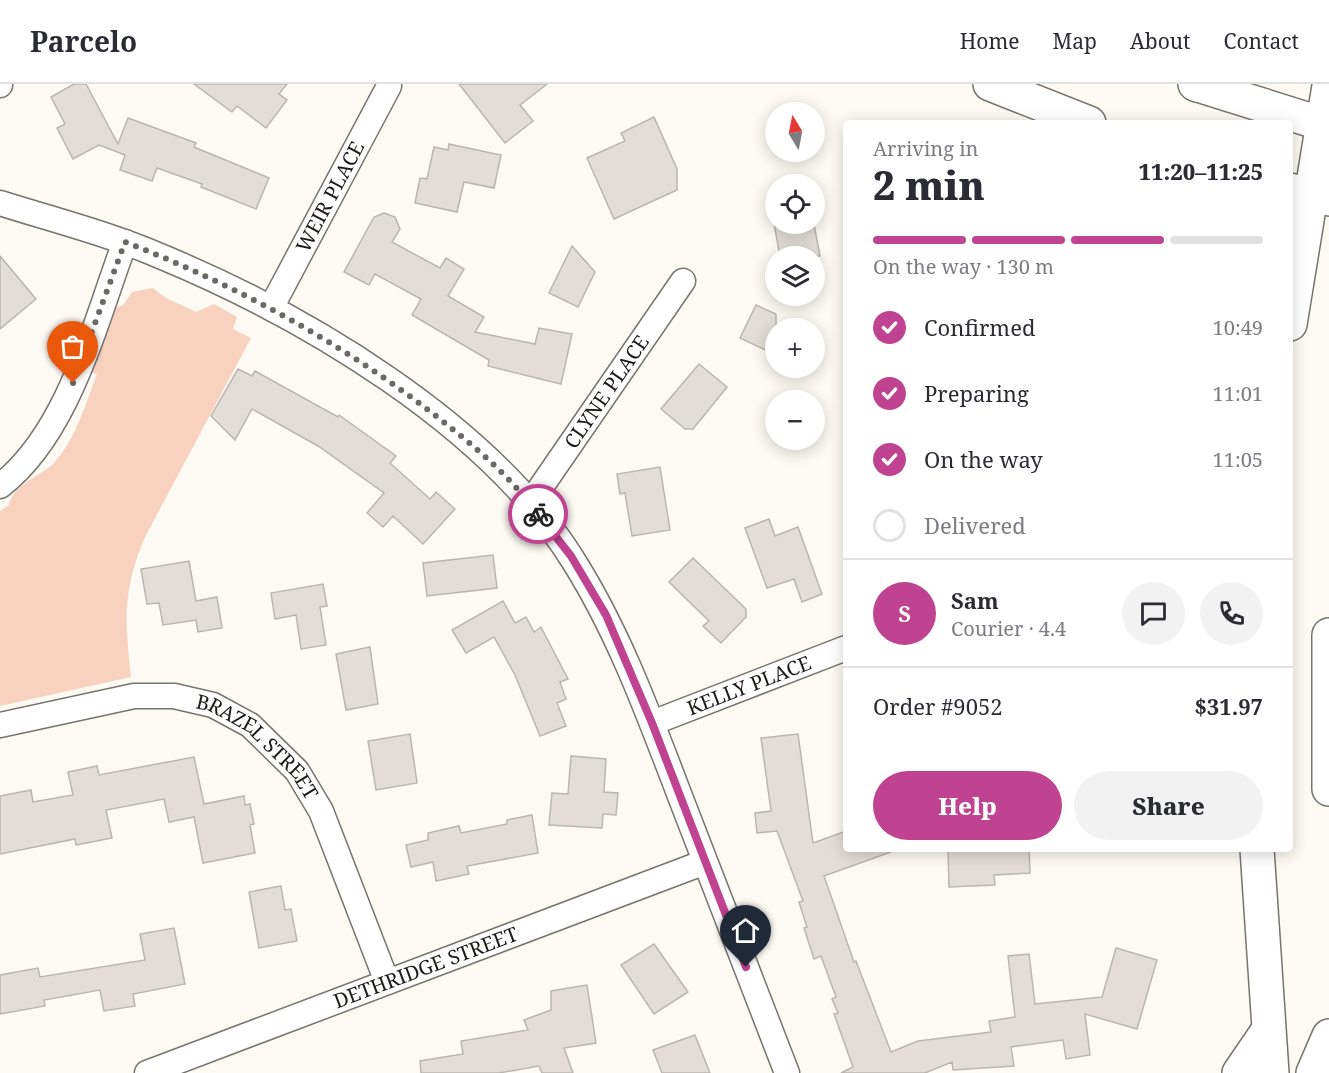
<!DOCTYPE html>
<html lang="en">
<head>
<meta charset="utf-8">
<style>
  body { margin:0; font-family:"Noto Serif",serif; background:#f2f2f3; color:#2b2b33; height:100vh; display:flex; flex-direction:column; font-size:22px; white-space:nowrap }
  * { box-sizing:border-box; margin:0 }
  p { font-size:20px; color:#7c7c81 }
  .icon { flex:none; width:33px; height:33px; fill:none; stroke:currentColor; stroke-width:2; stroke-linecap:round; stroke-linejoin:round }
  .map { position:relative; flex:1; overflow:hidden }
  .panel { position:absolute; left:843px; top:36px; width:450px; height:732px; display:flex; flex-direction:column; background:#fff; border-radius:6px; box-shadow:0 3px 15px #0003 }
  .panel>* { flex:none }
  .needle { width:39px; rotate:350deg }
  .buttons { position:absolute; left:765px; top:18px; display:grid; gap:12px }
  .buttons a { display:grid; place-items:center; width:60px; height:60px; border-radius:50%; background:#fff; box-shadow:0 3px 15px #0003; font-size:30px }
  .pin { position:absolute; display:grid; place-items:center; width:51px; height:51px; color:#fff; margin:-62px -26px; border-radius:50% 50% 50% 0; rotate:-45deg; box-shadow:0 0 6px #0007 }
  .pin .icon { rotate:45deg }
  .courier { position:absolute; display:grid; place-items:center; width:60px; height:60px; margin:-30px; border:4px solid #c04392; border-radius:50%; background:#fff; color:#222; box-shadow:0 2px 8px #0007 }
  .overview em { font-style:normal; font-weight:800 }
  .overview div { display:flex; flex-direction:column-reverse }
  .overview { display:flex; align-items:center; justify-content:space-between; height:102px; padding:0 30px }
  h1 { font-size:39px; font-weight:800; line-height:45px }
  .bar { display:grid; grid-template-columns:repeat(4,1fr); gap:9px 6px; align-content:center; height:72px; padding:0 30px }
  .bar i { height:8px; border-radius:4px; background:#e1e1e2 }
  .bar .current { background:#c04392 }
  .bar p { grid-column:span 4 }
  .line { display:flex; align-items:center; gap:15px; padding:0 30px; border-top:2px solid #e1e1e2 }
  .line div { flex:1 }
  .round { display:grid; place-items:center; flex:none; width:63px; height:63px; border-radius:32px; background:#f2f2f3 }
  ol { padding:0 30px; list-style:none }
  li { display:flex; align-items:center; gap:18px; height:66px }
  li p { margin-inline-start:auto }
  li .icon { padding:6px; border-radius:50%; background:#c04392; color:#fff; stroke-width:4 }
  li:last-child { color:#7c7c81 }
  li i { width:33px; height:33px; border:3px solid #e1e1e2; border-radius:50% }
  .button { display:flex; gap:12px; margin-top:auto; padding:12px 30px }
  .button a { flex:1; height:69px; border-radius:36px; background:#c04392; color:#fff; font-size:24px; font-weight:800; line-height:69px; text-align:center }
  .button a+a { background:#f2f2f3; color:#2b2b33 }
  header { display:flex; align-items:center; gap:36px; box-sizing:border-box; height:84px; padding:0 30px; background:#fff; border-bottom:2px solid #e1e1e2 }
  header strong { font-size:28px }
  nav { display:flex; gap:33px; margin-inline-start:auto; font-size:21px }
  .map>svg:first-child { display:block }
  .green { fill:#f8d1bf }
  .building { fill:#e2ddd7; stroke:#bbb5b1; stroke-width:1.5 }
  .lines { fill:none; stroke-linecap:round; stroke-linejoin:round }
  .street-casing { stroke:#76746e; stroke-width:27 }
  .secondary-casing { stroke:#76746e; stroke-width:36 }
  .primary-casing { stroke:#76746e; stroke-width:36 }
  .street { stroke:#fff; stroke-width:24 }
  .secondary { stroke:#fff; stroke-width:33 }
  .primary { stroke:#fff; stroke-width:33 }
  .done { stroke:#6b6966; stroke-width:6; stroke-dasharray:0 10.8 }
  .route { stroke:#c04392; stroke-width:8 }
  .labels { text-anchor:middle; stroke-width:4.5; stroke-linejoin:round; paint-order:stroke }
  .street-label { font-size:20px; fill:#1c1b19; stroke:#fdfaf4 }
</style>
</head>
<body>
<header>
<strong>Parcelo</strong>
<nav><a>Home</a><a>Map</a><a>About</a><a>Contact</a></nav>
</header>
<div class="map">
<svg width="1329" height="989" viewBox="0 0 1329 989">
  <rect width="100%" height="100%" fill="#fdfaf4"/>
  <!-- green -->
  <path class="green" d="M 153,204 L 164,213 L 196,228 L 214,220 L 237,233 L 233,245 L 251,254 L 145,453 C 122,507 125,537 131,593 L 0,622 L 0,427 L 9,421 C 14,399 43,391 54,379 C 76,355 86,319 97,290 L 86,288 L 111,227 L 124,220 L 132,208 Z"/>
  <!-- building -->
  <g class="building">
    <polygon points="74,0 86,0 118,60 128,34 196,59 194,63 269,94 256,125 201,103 202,100 157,84 152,97 120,86 125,71 99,61 73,75 57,44 65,40 51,13"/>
    <polygon points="194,0 287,0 279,10 287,16 266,44 237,22 232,28"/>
    <polygon points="459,0 547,0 520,21 533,37 505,59"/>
    <polygon points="654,33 677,85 677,106 614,135 587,74 625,57 621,49"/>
    <polygon points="449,60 501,71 494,104 464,98 457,128 415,119 420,94 427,95 434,63 448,66"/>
    <polygon points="384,129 395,133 400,145 392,158 440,184 446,174 464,185 448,212 484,233 475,248 535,260 539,244 572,250 561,300 488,282 489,276 412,231 421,215 375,190 369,201 344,188 374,133"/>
    <polygon points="774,140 814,140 820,172 780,172"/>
    <polygon points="572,162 595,188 578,223 549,209"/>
    <polygon points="0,172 36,215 0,245"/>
    <polygon points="756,221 776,230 776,271 740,254"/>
    <polygon points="699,280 727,303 693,345 685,345 661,325"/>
    <polygon points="238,285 252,292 255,287 338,333 339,331 396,372 390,379 430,415 436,408 455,425 423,460 393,432 383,443 367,429 384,409 318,362 252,325 235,356 211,332"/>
    <polygon points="660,383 670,446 632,452 625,409 620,410 617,390"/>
    <polygon points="769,435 775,452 798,443 822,510 802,518 794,495 767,504 745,444"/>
    <polygon points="493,471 497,504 427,512 423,479"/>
    <polygon points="693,474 746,525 746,533 721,559 703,542 709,537 669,498"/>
    <polygon points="189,477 196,517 217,513 222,544 198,548 196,536 163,541 159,519 147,520 141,485"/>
    <polygon points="323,500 327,522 320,523 326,561 301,565 296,531 275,535 271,509"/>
    <polygon points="503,517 515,539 526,533 534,548 541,543 568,595 560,598 566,615 557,619 566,642 540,652 515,591 494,553 466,569 452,546"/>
    <polygon points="370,563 378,620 346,626 336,570"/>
    <polygon points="410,650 417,699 376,706 368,657"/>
    <polygon points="798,650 813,759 846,747 846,765 891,765 891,768 824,792 854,878 856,877 891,968 918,957 991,948 989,937 1015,933 1008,872 1029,870 1035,920 1102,913 1116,864 1157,876 1137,945 1085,930 1090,971 1066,975 1063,956 1011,963 1014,982 953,986 952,978 925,989 841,989 853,983 834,930 838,929 832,915 836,913 821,872 814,875 804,844 807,843 799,818 803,817 777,747 757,749 755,729 771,727 761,654"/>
    <polygon points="571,672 606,675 604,708 618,709 616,731 603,730 602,744 549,741 552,709 568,710"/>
    <polygon points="194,673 204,720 244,712 245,721 250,720 254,740 250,741 255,769 203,779 194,733 169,738 164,715 106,726 112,754 76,761 75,755 0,770 0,712 31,706 33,718 73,711 68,688 97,682 99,691"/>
    <polygon points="532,731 538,769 467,782 469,790 436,797 433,778 411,783 406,761 428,756 428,749 459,742 461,749 507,740 507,736"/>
    <polygon points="948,765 1029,765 1030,789 994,791 995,801 949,803"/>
    <polygon points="281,802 285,826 291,825 297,857 259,864 249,808"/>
    <polygon points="174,844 185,900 133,910 135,922 104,927 100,906 44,916 45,922 0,930 0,891 38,884 40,893 145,876 140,850"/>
    <polygon points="654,860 688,908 654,930 621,881"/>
    <polygon points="587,901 596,959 564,964 573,989 542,989 539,982 499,989 421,989 420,977 463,970 461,957 528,946 524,936 551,926 551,907"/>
    <polygon points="695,951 710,989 662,989 653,966"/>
  </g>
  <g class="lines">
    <defs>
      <g id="street">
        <polyline points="0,1 0,0"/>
        <path d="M 0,119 C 54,136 109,150 160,172 C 305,232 488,340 573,476 C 621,552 651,637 683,720 C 718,810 752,900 787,989"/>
        <path id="s1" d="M 271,224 L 389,2"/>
        <path d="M 0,402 C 69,349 95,238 125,158"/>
        <path id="s2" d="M 530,419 L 683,197"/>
        <path id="s3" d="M 652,639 L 846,564"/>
        <path id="s4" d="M 0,641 L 134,612 L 174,612 L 213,621 L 250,641 L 297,687 L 321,727 L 387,898"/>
        <path id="s5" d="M 147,989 L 705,778"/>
      </g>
      <g id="secondary">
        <polyline points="990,0 1089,39"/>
        <polyline points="1195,0 1329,42"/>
        <polyline points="1290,106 1329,115"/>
        <polyline points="1313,989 1329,952"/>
      </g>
      <g id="primary">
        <polyline points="1197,1 1200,0"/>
        <polyline points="1290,240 1329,2"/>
        <polyline points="1329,551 1329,705"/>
        <polyline points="1257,765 1272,989"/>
        <polyline points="1239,989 1267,948"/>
      </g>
    </defs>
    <!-- street casing -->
    <use href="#street" class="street-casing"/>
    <!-- secondary casing -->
    <use href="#secondary" class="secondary-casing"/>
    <!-- primary casing -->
    <use href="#primary" class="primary-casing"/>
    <!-- street -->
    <use href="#street" class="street"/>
    <!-- secondary -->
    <use href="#secondary" class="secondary"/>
    <!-- primary -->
    <use href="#primary" class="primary"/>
  </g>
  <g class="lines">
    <!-- done -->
    <path class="done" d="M 73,299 L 125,158 C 236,201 342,259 436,332 C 473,361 510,392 538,430"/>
    <!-- route -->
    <polyline class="route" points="538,430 571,472 606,531 652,639 746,883"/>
  </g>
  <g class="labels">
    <!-- street labels -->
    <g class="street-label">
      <text dy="7" stroke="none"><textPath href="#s1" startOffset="126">WEIR PLACE</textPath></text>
      <text dy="7" stroke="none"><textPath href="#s2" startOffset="135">CLYNE PLACE</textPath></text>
      <text dy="7" stroke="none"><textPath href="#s3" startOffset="104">KELLY PLACE</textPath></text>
      <text dy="7" stroke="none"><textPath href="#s4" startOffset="278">BRAZEL STREET</textPath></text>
      <text dy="7" stroke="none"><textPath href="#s5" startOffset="298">DETHRIDGE STREET</textPath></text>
    </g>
  </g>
</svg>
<div class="buttons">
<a><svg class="needle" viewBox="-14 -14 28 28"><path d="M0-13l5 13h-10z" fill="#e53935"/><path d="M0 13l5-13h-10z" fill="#7c7c81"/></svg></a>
<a><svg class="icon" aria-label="locate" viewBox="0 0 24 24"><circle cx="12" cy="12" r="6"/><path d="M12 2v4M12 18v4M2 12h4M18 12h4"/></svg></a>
<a><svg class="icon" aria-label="layers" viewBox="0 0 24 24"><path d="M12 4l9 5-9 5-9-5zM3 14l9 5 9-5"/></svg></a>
<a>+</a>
<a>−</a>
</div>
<div class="pin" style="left:73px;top:299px;background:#ea580c"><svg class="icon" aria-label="bag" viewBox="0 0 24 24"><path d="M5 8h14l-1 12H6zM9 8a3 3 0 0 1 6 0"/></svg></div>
<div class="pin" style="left:746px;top:883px;background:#1f2937"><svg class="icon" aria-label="home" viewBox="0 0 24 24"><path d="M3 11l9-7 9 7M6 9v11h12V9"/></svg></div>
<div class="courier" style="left:538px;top:430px"><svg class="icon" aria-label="bike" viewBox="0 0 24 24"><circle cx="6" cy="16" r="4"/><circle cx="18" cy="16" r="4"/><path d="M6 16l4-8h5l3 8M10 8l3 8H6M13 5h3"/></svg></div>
<section class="panel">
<div class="overview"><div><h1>2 min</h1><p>Arriving in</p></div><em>11:20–11:25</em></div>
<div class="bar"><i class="current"></i><i class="current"></i><i class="current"></i><i></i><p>On the way · 130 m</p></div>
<ol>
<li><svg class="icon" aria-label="check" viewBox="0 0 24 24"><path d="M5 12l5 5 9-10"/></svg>Confirmed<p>10:49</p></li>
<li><svg class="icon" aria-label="check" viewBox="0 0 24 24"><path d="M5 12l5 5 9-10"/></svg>Preparing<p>11:01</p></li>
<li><svg class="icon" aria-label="check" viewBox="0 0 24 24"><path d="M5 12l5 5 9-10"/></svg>On the way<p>11:05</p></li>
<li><i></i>Delivered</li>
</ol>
<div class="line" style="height:108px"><b class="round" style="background:#c04392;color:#fff">S</b><div><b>Sam</b><p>Courier · 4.4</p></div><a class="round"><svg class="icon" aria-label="chat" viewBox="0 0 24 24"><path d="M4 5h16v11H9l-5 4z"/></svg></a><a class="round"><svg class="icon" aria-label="phone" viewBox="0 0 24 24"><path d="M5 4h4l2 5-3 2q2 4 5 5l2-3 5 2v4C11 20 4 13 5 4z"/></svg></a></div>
<div class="line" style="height:78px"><div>Order #9052</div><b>$31.97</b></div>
<div class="button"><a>Help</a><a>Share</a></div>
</section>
</div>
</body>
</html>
